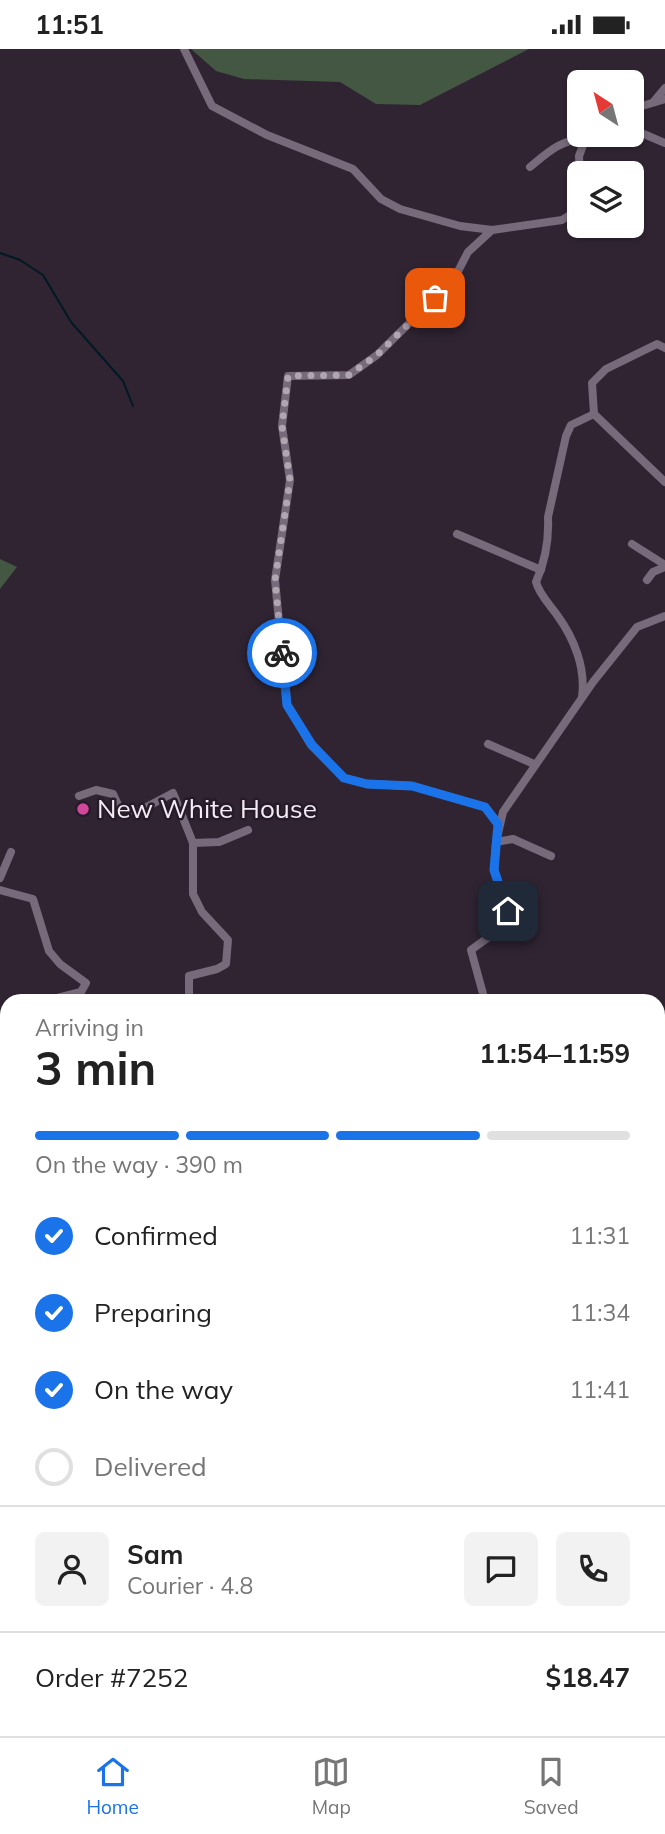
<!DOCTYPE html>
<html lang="en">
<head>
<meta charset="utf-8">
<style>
  body { margin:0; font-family:Mulish,sans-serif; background:#f2f2f2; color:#222; height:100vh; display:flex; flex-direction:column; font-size:26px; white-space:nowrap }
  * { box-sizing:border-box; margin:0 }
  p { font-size:23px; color:#767676 }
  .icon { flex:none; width:38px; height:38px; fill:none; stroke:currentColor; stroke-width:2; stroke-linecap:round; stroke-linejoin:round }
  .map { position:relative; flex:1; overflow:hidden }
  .side { position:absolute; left:0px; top:945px; width:665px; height:742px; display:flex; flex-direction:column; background:#fff; border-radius:21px 21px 0 0; box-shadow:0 2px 5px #0004 }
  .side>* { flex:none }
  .needle { width:46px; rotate:324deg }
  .controls { position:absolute; left:567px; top:21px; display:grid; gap:14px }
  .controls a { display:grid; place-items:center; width:77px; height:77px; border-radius:10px; background:#fff; box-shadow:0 2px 5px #0004; font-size:35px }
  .pin { position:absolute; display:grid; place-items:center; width:60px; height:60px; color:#fff; margin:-30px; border-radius:14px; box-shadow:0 4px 10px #0006 }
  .courier { position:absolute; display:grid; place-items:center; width:70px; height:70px; margin:-35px; border:5px solid #1a73e8; border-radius:50%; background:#fff; color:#222; box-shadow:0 2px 9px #0007 }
  .overview em { font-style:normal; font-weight:700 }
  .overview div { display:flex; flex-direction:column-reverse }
  .overview { display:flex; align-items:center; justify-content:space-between; height:119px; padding:0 35px }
  h1 { font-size:46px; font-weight:700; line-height:52px }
  .bar { display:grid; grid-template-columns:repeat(4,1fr); gap:10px 7px; align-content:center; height:84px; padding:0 35px }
  .bar i { height:9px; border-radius:5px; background:#e0e0e0 }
  .bar .active { background:#1a73e8 }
  .bar p { grid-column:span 4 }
  .line { display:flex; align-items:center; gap:18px; padding:0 35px; border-top:2px solid #e0e0e0 }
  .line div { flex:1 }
  .round { display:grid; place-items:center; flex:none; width:74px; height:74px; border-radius:10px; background:#f2f2f2 }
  ol { padding:0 35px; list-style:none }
  li { display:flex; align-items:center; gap:21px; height:77px }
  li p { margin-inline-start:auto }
  li .icon { padding:7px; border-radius:50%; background:#1a73e8; color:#fff; stroke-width:4 }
  li:last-child { color:#767676 }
  li i { width:38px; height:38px; border:4px solid #e0e0e0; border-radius:50% }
  .status { display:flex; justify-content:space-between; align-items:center; height:49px; padding:0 35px; background:#fff; direction:ltr }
  .status svg { height:19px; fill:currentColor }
  .tabs { display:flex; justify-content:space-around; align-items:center; height:98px; border-top:2px solid #e0e0e0; background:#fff; font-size:19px; color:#767676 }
  .tabs a { display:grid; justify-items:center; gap:4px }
  .tabs .active { color:#1a73e8 }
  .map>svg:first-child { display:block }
  .green { fill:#435743 }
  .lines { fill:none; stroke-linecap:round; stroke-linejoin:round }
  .stream { stroke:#011924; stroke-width:2 }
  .minor { stroke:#776a7b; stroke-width:8 }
  .tertiary { stroke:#776a7b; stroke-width:10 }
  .done { stroke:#afa6b2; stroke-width:7; stroke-dasharray:0 12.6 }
  .route { stroke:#1a73e8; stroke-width:9 }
  .hotel-dot { fill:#d1479c; stroke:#261b29; stroke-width:2.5 }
  .labels { text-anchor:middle; stroke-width:5; stroke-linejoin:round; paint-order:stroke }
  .poi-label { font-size:26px; fill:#f3ecf6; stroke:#261b29; text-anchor:start }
</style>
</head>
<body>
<div class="status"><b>11:51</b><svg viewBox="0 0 49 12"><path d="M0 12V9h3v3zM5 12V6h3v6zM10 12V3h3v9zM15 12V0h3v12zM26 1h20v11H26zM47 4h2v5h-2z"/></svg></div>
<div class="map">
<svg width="665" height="1687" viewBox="0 0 665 1687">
  <rect width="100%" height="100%" fill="#302433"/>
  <!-- green -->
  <g class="green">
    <polygon points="191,0 529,0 420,56 376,55 340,33 244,30 216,22"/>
    <polygon points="0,510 17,518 0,540"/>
    <polygon points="665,1393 665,1623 658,1629 658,1398"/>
  </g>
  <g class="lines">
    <!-- stream -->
    <g class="stream">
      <polyline points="0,204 20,211 43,226 71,273 123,332 133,357"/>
      <polyline points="296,1680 298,1687"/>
    </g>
    <!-- minor -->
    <g class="minor">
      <polyline points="184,0 212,57 267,86 353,120 381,150 400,160 460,177 492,181 562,171 579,160"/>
      <polyline points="655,51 665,39"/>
      <polyline points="632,60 665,50"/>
      <polyline points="632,80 665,94"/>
      <path d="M 530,118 C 547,104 562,89 585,91"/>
      <polyline points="580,124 579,107 585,91 596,86"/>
      <polyline points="492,181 468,203 454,230 377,306 349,326 288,327 282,377 290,431 275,531 287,656 311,696 344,729 367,735 412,737 485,758 498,775"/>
      <polyline points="594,365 665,433"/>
      <polyline points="457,485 541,521"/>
      <polyline points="632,495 665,516"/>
      <polyline points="647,531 653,523 665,518"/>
      <path d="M 582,648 C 586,619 574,589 557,566 C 550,556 539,545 536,533 C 545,513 549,490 548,468 L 566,387 L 571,376 L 594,365 L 592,334 L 606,320 L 657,295 L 665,299"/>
      <polyline points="488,695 534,715"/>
      <polyline points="79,747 96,741 113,745 119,758 137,763 173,744 193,794"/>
      <polyline points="496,793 513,790 551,807"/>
      <polyline points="0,829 11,803"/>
      <polyline points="0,841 33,850 49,902 60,915 86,934 81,943 45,952"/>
      <polyline points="189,952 189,927 217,920 226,915 228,891 202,863 193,845 193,794 219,793 248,781"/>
      <polyline points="485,952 471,901 497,882 508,862 494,821 496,793 503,763 593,633 637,578 665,567"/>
      <polyline points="0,1085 7,1089"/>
      <polyline points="658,1257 665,1255"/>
      <polyline points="658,1616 665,1607"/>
      <polyline points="383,1680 388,1687"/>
      <polyline points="467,1680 475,1687"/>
      <polyline points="528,1687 536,1680"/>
      <polyline points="606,1687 621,1680"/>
    </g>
    <!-- tertiary -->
    <g class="tertiary">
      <polyline points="658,1029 665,1035"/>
      <polyline points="0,1507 7,1515"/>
      <polyline points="139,1680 143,1687"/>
      <polyline points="403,1680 406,1687"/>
    </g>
  </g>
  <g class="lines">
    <!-- done -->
    <polyline class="done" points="282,604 275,531 290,431 282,377 288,327 349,326 377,306 435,249"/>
    <!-- route -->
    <polyline class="route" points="282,604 287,656 312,696 344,729 367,735 412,737 485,758 498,775 494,821 508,862"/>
  </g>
  <!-- markers -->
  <circle class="hotel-dot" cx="83" cy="760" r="7"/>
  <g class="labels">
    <!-- poi labels -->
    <g class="poi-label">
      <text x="97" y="769">New White House</text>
    </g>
  </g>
</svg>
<div class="controls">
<a><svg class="needle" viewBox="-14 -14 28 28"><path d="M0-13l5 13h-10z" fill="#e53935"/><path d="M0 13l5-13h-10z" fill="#767676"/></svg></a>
<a><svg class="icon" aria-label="layers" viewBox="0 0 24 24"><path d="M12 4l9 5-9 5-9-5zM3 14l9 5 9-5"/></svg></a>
</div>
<div class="pin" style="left:435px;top:249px;background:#ea580c"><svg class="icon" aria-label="bag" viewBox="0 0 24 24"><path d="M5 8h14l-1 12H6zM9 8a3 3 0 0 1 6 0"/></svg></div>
<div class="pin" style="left:508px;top:862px;background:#1f2937"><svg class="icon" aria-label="home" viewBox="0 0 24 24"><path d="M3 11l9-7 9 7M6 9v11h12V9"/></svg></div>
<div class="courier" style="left:282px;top:604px"><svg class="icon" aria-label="bike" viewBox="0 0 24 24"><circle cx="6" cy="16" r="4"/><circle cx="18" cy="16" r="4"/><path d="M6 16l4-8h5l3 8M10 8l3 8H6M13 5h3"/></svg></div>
<section class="side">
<div class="overview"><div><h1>3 min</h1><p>Arriving in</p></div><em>11:54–11:59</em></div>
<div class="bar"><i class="active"></i><i class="active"></i><i class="active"></i><i></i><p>On the way · 390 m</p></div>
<ol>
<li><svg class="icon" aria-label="check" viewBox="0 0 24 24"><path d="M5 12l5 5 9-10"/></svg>Confirmed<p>11:31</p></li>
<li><svg class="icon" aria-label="check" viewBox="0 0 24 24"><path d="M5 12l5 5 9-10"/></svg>Preparing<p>11:34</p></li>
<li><svg class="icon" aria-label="check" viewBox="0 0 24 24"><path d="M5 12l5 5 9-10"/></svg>On the way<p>11:41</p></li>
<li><i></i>Delivered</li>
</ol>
<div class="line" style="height:126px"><a class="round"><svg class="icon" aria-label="person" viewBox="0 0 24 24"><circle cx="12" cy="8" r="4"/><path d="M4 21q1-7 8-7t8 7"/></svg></a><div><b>Sam</b><p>Courier · 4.8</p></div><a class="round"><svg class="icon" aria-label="chat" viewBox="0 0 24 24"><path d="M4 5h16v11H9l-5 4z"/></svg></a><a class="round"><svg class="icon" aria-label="phone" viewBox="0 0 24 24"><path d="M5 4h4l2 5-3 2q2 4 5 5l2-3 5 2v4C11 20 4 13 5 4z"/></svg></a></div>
<div class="line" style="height:91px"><div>Order #7252</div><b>$18.47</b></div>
</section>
</div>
<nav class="tabs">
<a class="active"><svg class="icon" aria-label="home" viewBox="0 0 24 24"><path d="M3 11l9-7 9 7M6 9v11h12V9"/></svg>Home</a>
<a><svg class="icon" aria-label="map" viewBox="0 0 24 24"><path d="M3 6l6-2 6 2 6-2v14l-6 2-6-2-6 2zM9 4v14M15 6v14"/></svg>Map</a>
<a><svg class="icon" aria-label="saved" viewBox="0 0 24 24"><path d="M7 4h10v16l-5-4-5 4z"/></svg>Saved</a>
</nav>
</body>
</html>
